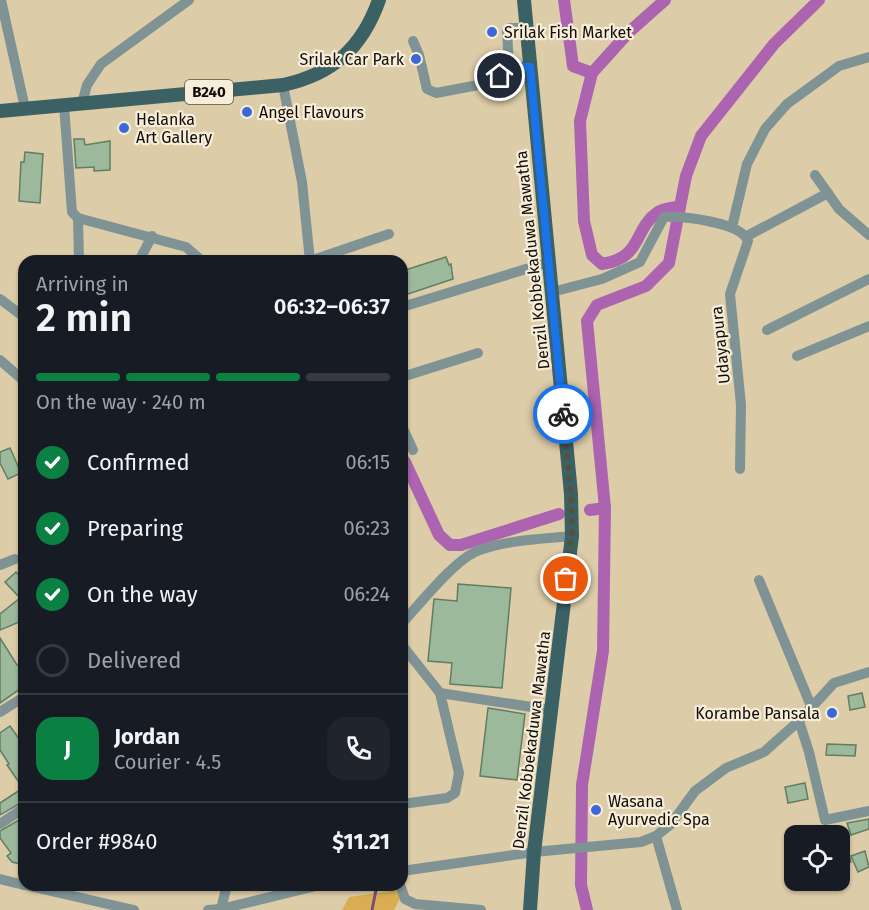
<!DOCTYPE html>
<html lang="en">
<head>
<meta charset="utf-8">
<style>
  body { margin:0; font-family:"Fira Sans",sans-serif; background:#20242c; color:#f1f3f6; height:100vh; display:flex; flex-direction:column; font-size:22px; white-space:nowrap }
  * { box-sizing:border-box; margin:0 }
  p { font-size:20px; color:#9ea1a6 }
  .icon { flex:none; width:33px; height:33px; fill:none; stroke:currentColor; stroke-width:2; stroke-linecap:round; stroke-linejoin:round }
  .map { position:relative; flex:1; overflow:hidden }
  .side { position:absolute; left:18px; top:255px; width:390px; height:636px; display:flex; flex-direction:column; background:#171b24; border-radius:18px; box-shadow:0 2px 4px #0004 }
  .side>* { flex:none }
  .buttons { position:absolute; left:784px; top:825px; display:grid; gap:12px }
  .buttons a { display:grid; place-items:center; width:66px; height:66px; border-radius:12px; background:#171b24; box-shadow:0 2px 4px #0004; font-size:30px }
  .pin { position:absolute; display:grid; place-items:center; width:51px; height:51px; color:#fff; margin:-26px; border:3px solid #fff; border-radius:50%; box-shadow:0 2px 6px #0007 }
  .courier { position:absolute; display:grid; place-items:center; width:60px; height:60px; margin:-30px; border:4px solid #1a73e8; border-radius:50%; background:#fff; color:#222; box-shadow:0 2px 8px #0007 }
  .head em { font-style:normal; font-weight:600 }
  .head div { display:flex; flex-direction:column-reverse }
  .head { display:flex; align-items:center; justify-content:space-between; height:102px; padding:0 18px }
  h1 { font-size:39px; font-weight:600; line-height:45px }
  .bar { display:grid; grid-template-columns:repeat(4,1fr); gap:9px 6px; align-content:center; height:72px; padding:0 18px }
  .bar i { height:8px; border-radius:4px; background:#363941 }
  .bar .on { background:#0b8043 }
  .bar p { grid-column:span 4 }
  .line { display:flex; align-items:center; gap:15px; padding:0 18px; border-top:2px solid #363941 }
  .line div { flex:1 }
  .round { display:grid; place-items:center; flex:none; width:63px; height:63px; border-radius:18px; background:#20242c }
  ol { padding:0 18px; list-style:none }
  li { display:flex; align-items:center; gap:18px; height:66px }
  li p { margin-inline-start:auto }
  li .icon { padding:6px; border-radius:50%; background:#0b8043; color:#fff; stroke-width:4 }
  li:last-child { color:#9ea1a6 }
  li i { width:33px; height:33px; border:3px solid #363941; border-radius:50% }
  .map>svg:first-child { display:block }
  .green { fill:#d9ae53 }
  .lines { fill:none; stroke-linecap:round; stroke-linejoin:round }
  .stream { stroke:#7e497c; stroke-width:3 }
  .canal { stroke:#ac64b1; stroke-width:12 }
  .building { fill:#9cb99c; stroke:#627d62; stroke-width:1.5 }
  .minor { stroke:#7f9395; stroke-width:10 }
  .major { stroke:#3b6165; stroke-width:14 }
  .done { stroke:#584f3c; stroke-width:6; stroke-dasharray:0 10.8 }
  .route { stroke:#1a73e8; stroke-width:8 }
  .poi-dot { fill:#3b68d9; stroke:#f6eddb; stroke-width:2 }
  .labels { text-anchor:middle; stroke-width:4.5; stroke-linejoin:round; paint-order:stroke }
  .shield { fill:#f6eddb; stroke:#564f43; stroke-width:1.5 }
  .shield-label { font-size:15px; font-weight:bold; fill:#110b02 }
  .poi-label { font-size:16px; fill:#110b02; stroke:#f6eddb; text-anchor:start }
  .street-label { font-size:16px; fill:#110b02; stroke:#f6eddb }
</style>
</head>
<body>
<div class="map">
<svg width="869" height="910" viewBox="0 0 869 910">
  <rect width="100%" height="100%" fill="#ddcca8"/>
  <!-- green -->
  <polygon class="green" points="405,889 394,910 342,910 349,897"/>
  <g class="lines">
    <!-- stream -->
    <polyline class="stream" points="372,910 377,885"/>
    <!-- canal -->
    <g class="canal">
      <polyline points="564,0 573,66 592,73"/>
      <path d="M 665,0 L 629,32 L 592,73 L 580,121 L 584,221 L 592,255 L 602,264 C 643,258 633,229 658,212 C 664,208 673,208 680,206"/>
      <polyline points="402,462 405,462 439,535 450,545 461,545 559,514"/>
      <polyline points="590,510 605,508"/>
      <polyline points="587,910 581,885 582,785 603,651 605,508 587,321 597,305 646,286 669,263 686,176 701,136 774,44 819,0"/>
    </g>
  </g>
  <!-- building -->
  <g class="building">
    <polygon points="74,139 84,139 85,145 110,141 110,170 94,171 94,167 76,168"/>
    <polygon points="25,152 43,154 40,203 19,201 21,162 24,162"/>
    <polygon points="446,257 449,265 451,264 453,279 402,296 402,271"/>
    <polygon points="10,448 21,473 8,479 0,463 0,452"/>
    <polygon points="16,572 24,581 24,620 0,630 0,614 20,598 5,582"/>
    <polygon points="458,584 511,588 502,688 450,684 452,663 428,661 434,599 457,601"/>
    <polygon points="0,638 17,665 20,663 24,671 24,686 0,703"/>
    <polygon points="862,693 865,707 850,710 848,696"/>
    <polygon points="488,708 525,714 517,780 480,776"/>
    <polygon points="10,726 24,746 24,801 0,815 0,803 23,788 7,765 9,764 0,750 0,733"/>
    <polygon points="827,744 856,745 855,756 826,755"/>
    <polygon points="805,783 808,799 788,803 785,787"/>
    <polygon points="24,817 24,865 12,862 7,856 11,853 0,838 0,831"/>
    <polygon points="869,819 869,829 851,835 847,823"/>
    <polygon points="848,851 851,862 840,865 840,853"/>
    <polygon points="865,851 869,867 858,872 851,856"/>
  </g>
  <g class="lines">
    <!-- minor -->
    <g class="minor">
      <polyline points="1,0 25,108"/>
      <polyline points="526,28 510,28 507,31 509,66 530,67"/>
      <polyline points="413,41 419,55 427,89 436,93 489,83 500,76 509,66"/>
      <polyline points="283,85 302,182 310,261"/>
      <polyline points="82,103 87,85 101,64 189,0"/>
      <polyline points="64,105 72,212 78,218 186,247 202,261"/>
      <polyline points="815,175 839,209 869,235"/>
      <polyline points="78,218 79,261"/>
      <polyline points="732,227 747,164 765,129 787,104 839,66 869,57"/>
      <polyline points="747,236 828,193"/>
      <polyline points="139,261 152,236"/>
      <polyline points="310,261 389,234"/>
      <path d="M 552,292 L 602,279 L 640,262 L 664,217 C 682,216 741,222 748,241 L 730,294 L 741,405 L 740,469"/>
      <polyline points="0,299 24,317"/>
      <polyline points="402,307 549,262"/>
      <polyline points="767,330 869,279"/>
      <polyline points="797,356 869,326"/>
      <polyline points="0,360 24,381"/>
      <polyline points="402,377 478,353"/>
      <polyline points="402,426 413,450"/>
      <polyline points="0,565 15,559"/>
      <polyline points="759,580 811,706"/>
      <path d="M 402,623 C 420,604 452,563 475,552 C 504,540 541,539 572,536"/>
      <polyline points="402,645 440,693 459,773 455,793 447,798 402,804"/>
      <polyline points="440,693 551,710"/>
      <polyline points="0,712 24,697"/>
      <polyline points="799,721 809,752 825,820 869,811"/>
      <polyline points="0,824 24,808"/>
      <polyline points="656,836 677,910"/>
      <polyline points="402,871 534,852 641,842 656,836 671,824 695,791 726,768 764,752 799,721 834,683 869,672"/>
      <polyline points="0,879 24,885"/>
      <polyline points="25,885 134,910"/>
      <polyline points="400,885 405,899 415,904 481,910"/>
      <polyline points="221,909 227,885"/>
      <polyline points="208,910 221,909 320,885"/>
    </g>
    <!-- major -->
    <g class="major">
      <polyline points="524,0 571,494 572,536 534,852 530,910"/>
      <path d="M 0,111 L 283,85 C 333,74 362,48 379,0"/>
    </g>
  </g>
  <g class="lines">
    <!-- done -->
    <polyline class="done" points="563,414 571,494 572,536 566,579"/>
    <!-- route -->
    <polyline class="route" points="500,76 509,66 530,67 563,414"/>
  </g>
  <!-- markers -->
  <g class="poi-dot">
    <circle cx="492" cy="32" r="6"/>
    <circle cx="416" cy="59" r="6"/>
    <circle cx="247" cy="112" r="6"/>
    <circle cx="124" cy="128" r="6"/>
    <circle cx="832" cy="713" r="6"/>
    <circle cx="596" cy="810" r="6"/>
  </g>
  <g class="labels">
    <!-- shield labels -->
    <rect class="shield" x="185" y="80" width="48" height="24" rx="4.5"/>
    <g class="shield-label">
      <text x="209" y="97">B240</text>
    </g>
    <!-- poi labels -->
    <g class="poi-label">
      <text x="504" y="38">Srilak Fish Market</text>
      <text x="404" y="65" text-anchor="end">Srilak Car Park</text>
      <text x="259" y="118">Angel Flavours</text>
      <text x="136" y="125">Helanka<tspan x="136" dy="18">Art Gallery</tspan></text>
      <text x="820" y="719" text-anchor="end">Korambe Pansala</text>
      <text x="608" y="807">Wasana<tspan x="608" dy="18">Ayurvedic Spa</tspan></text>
    </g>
    <!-- street labels -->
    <g class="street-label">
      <text transform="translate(532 260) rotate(-96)" y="6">Denzil Kobbekaduwa Mawatha</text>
      <text transform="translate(720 345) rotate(-96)" y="6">Udayapura</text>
      <text transform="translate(531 740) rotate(-83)" y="6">Denzil Kobbekaduwa Mawatha</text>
    </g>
  </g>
</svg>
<div class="buttons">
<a><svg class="icon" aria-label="locate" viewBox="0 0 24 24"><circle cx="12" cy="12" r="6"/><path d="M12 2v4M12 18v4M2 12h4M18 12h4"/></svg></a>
</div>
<div class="pin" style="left:566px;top:579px;background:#ea580c"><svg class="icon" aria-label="bag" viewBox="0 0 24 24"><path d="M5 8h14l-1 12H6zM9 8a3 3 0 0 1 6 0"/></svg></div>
<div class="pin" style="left:500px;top:76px;background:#1f2937"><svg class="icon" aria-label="home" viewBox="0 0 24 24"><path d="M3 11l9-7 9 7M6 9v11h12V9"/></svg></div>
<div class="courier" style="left:563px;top:414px"><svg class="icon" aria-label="bike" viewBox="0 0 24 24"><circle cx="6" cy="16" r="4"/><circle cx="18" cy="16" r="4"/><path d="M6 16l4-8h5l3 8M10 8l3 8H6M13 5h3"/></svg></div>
<section class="side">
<div class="head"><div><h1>2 min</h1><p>Arriving in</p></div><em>06:32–06:37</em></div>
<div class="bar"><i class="on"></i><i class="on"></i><i class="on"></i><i></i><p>On the way · 240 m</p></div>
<ol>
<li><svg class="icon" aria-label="check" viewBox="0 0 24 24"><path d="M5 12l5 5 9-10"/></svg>Confirmed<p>06:15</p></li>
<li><svg class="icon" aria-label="check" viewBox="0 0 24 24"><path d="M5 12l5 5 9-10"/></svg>Preparing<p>06:23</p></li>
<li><svg class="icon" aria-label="check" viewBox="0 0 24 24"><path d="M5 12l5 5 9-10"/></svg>On the way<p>06:24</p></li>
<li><i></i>Delivered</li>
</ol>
<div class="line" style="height:108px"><b class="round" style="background:#0b8043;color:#fff">J</b><div><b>Jordan</b><p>Courier · 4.5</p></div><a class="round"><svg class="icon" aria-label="phone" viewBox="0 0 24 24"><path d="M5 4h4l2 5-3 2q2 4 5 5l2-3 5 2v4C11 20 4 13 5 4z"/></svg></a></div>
<div class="line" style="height:78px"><div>Order #9840</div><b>$11.21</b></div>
</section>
</div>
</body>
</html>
